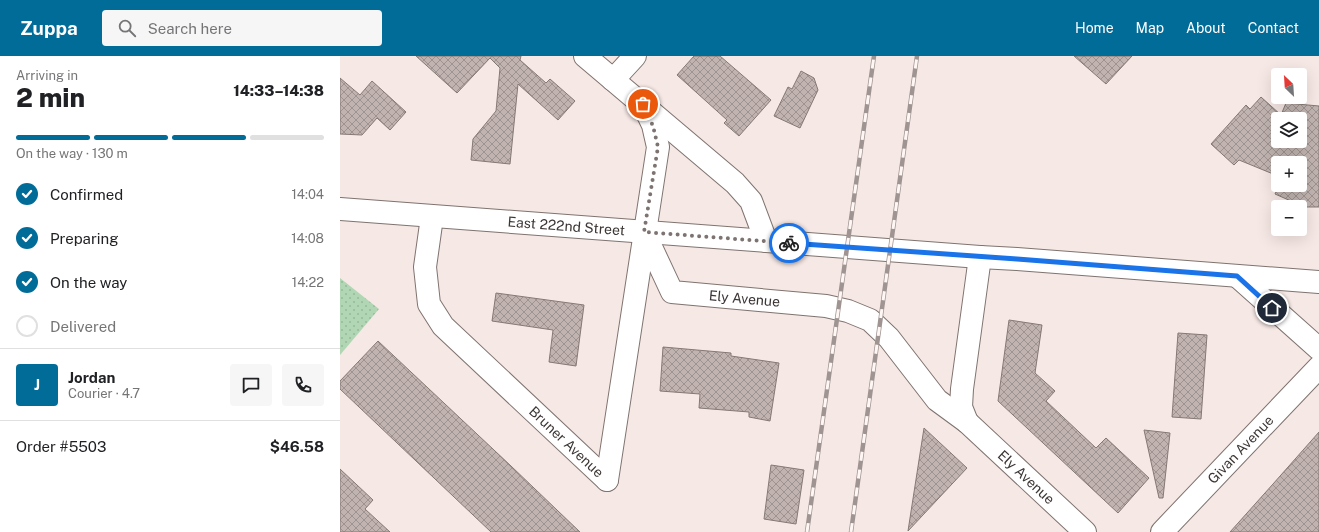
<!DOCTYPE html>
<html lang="en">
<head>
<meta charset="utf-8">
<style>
  body { margin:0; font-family:"Public Sans",sans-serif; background:#f6f6f6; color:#202124; height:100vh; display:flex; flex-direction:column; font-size:15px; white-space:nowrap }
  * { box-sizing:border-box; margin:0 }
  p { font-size:13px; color:#757577 }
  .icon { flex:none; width:22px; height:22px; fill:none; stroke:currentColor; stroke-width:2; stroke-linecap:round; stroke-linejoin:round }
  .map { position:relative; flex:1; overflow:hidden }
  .details { display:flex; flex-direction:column; background:#fff; width:340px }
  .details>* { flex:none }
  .needle { width:26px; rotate:335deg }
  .controls { position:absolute; left:931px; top:12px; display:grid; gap:8px }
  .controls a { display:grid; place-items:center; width:36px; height:36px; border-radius:4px; background:#fff; box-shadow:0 4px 16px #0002; font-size:20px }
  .pin { position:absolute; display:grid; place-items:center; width:34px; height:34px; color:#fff; margin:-17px; border:2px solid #fff; border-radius:50%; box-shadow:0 1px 4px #0007 }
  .courier { position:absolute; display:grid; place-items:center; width:40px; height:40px; margin:-20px; border:3px solid #1a73e8; border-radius:50%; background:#fff; color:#222; box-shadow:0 1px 5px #0007 }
  .headline em { font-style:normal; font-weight:800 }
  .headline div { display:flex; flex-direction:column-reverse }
  .headline { display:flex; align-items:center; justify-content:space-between; height:68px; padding:0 16px }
  h1 { font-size:26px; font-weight:800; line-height:30px }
  .bar { display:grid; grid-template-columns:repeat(4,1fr); gap:6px 4px; align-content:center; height:48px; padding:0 16px }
  .bar i { height:5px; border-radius:3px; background:#e0e0e0 }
  .bar .on { background:#026c99 }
  .bar p { grid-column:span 4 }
  .line { display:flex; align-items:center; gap:10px; padding:0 16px; border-top:1px solid #e0e0e0 }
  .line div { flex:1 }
  .round { display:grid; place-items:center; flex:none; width:42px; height:42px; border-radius:4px; background:#f6f6f6 }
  ol { padding:0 16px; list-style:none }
  li { display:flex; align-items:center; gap:12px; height:44px }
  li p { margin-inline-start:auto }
  li .icon { padding:4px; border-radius:50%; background:#026c99; color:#fff; stroke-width:4 }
  li:last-child { color:#757577 }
  li i { width:22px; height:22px; border:2px solid #e0e0e0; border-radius:50% }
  header { display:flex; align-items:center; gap:24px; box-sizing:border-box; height:56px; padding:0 20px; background:#026c99; color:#fff }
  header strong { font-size:19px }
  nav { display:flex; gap:22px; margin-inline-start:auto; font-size:14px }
  .search { width:280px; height:36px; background:#f6f6f6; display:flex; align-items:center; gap:10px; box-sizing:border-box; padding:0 14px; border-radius:4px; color:#757577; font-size:15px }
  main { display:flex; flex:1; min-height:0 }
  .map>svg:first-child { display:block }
  .park { fill:url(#park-dots) }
  .building { fill:url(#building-cross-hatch); stroke:#857975; fill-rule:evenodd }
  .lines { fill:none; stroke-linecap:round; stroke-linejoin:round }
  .minor-casing { stroke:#7f736f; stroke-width:24 }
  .minor { stroke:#fff; stroke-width:22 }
  .rail-casing { stroke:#9f9492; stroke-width:4.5 }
  .rail { stroke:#fff7f4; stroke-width:3; stroke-dasharray:9; stroke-linecap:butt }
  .done { stroke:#7d7472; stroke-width:4; stroke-dasharray:0 7.2 }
  .route { stroke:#1a73e8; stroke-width:5 }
  .labels { text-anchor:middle; stroke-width:4; stroke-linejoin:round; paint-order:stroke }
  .street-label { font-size:14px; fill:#3c3635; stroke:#fff7f4 }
</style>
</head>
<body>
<header>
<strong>Zuppa</strong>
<div class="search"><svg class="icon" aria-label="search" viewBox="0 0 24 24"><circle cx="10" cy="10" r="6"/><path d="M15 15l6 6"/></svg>Search here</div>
<nav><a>Home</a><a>Map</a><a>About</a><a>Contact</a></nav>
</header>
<main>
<section class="details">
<div class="headline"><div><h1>2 min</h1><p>Arriving in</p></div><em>14:33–14:38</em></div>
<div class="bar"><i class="on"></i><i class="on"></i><i class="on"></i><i></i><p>On the way · 130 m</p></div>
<ol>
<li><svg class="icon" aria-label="check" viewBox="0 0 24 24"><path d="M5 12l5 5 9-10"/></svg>Confirmed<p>14:04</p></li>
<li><svg class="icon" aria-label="check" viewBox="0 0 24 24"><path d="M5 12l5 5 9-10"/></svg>Preparing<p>14:08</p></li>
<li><svg class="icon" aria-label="check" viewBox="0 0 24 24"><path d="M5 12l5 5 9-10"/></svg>On the way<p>14:22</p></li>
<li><i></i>Delivered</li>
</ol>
<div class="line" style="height:72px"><b class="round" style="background:#026c99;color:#fff">J</b><div><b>Jordan</b><p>Courier · 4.7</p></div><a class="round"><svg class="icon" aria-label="chat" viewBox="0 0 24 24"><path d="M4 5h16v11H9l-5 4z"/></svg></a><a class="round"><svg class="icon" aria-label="phone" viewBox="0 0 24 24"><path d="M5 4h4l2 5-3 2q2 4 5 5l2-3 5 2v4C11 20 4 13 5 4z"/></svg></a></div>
<div class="line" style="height:52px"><div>Order #5503</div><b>$46.58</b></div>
</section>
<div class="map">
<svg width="979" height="476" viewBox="0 0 979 476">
  <defs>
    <pattern id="park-dots" width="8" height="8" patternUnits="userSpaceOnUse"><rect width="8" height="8" fill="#b0d6b4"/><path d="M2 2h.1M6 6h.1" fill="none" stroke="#98b89b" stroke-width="1.8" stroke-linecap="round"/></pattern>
    <pattern id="building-cross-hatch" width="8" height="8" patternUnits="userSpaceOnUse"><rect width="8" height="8" fill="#c1b4b0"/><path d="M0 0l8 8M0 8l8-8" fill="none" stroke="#9e9390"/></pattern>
  </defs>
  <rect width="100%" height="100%" fill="#f6e8e4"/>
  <!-- park -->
  <polygon class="park" points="0,222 39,253 0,299"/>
  <!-- building -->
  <g class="building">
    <polygon points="76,0 181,0 180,4 206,27 210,23 235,45 218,64 178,28 170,108 131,104 133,83 156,55 160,12 150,2 117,37"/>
    <polygon points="354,0 380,0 431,44 399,80 384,67 387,64 337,19"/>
    <polygon points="734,0 792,0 766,28"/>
    <polygon points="461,15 474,22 478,34 460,72 434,60 448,31 452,33"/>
    <polygon points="0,22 20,39 32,25 66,56 50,74 37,62 22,79 0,78"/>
    <path d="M 921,41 L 941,59 L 946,47 L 979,50 L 979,151 L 948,151 L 951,145 L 935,138 L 939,129 L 960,129 L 960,107 L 938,107 L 938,120 L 899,104 L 894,109 L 871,88 L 906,49 L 910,53 ZM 938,63 L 960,63 L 960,85 L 938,85 Z"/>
    <polygon points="156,237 244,249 236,310 209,306 213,274 152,265"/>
    <polygon points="669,264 702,269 695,317 715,335 706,345 756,392 766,382 809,422 778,457 658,345"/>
    <polygon points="838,277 867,279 861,363 832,361"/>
    <polygon points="38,285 171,410 240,476 151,476 0,333 0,325"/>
    <polygon points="323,291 391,297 391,300 439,307 430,365 409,361 409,356 359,352 360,338 320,335"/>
    <polygon points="584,372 627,412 568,475"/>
    <polygon points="804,374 830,377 823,442 819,442"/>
    <polygon points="979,376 979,476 890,476 933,428"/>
    <polygon points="431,409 464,414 456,468 424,463"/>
    <polygon points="0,413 33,444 25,453 50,476 0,476"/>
  </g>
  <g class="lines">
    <defs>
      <g id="minor">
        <polyline points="245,0 395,127 411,145 426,185"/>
        <polyline points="273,24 295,0"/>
        <path id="s1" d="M 0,153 L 640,201 L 677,203 L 979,226"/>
        <path id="s2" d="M 92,161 L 85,211 L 89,248 L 103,270 L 267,424"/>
        <path id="s3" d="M 304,176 L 332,236 L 486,250 L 508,255 L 530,264 L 549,282 L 597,344 L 627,366 L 745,476"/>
        <polyline points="897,220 979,293"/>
        <polyline points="627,366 621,351 622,333 640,201"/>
        <polyline points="267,424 318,91 313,69 303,48"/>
        <path id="s4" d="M 822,476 L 979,311"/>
      </g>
    </defs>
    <!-- minor casing -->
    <use href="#minor" class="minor-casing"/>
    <!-- minor -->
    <use href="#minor" class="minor"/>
    <defs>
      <g id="rail">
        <polyline points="467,476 534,0"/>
        <polyline points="511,476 577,0"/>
      </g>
    </defs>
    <!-- rail casing -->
    <use href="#rail" class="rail-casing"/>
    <!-- rail -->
    <use href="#rail" class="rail"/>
  </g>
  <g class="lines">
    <!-- done -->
    <polyline class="done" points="303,48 313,70 318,91 304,176 449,187"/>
    <!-- route -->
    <polyline class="route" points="449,187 677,203 897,220 932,252"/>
  </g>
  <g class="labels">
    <!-- street labels -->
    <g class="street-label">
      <text dy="5" stroke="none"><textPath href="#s1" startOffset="227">East 222nd Street</textPath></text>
      <text dy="5" stroke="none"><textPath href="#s3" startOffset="139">Ely Avenue</textPath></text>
      <text dy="5" stroke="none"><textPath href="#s2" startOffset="283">Bruner Avenue</textPath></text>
      <text dy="5" stroke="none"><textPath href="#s4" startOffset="114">Givan Avenue</textPath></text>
      <text dy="5" stroke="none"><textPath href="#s3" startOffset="490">Ely Avenue</textPath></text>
    </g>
  </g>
</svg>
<div class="controls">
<a><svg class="needle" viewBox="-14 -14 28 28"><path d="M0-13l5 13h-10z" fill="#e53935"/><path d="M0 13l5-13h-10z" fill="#757577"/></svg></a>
<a><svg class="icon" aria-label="layers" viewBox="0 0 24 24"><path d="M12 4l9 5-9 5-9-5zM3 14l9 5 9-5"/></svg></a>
<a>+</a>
<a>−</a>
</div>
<div class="pin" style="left:303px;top:48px;background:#ea580c"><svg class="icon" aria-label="bag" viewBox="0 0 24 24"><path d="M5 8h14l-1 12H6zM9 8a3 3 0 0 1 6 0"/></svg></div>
<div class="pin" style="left:932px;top:252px;background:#1f2937"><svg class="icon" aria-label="home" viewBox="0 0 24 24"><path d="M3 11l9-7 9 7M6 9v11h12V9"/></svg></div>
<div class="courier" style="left:449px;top:187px"><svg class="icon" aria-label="bike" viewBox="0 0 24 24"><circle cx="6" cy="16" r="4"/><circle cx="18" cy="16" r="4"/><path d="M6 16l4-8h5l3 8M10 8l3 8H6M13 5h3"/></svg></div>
</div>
</main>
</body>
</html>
